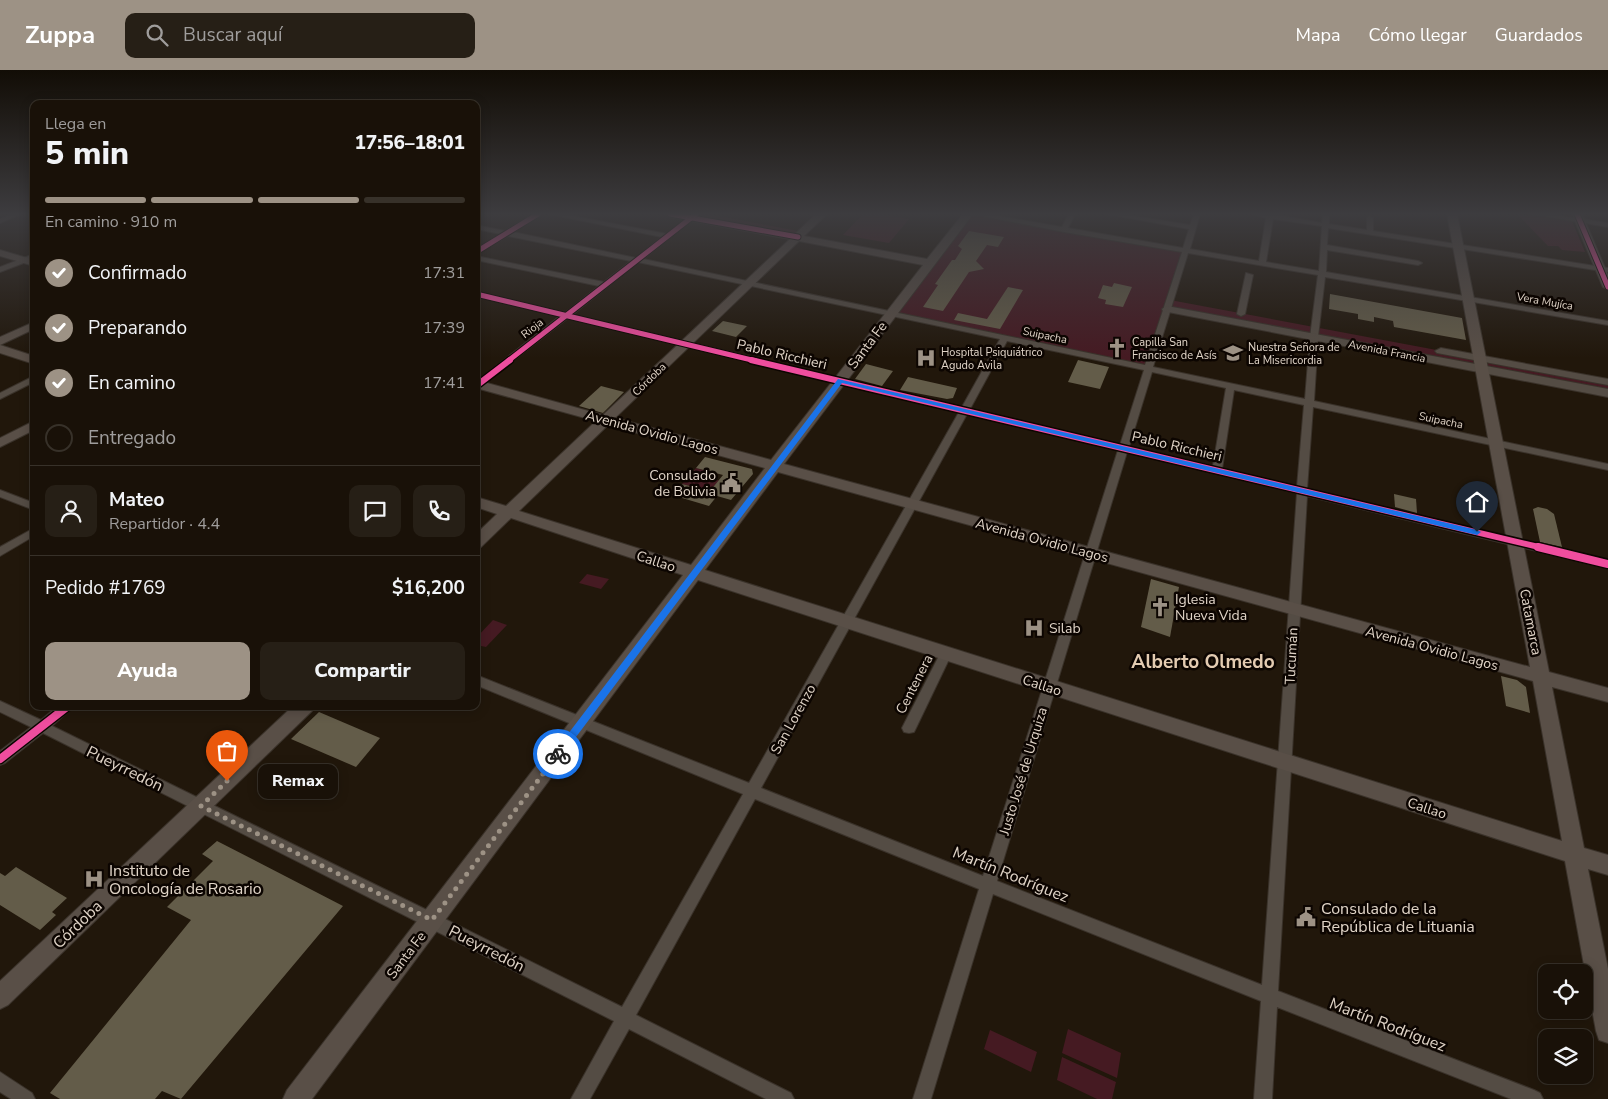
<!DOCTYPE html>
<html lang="es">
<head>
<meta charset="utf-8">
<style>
  body { margin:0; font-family:"Nunito Sans",sans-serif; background:#261f16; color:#f1f3f6; height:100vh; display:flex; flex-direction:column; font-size:19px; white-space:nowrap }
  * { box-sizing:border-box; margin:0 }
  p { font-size:16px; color:#9f9d9c }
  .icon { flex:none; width:28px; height:28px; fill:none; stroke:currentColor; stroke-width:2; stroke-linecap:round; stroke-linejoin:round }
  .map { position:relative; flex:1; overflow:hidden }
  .side { position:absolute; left:30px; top:30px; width:450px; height:610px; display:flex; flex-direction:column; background:#191108; border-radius:10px; box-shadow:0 2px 12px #0003,0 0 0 1px #373129 }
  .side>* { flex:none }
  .tools { position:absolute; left:1538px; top:894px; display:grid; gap:10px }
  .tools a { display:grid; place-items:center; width:55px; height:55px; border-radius:10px; background:#191108; box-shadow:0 2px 12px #0003,0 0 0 1px #373129; font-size:25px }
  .pin { position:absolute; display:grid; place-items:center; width:42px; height:42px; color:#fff; margin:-51px -21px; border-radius:50% 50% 50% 0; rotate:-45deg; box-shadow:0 0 5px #0007 }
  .pin .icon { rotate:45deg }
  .courier { position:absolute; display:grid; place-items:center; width:50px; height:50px; margin:-25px; border:4px solid #1a73e8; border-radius:50%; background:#fff; color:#222; box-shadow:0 1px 6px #0007 }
  .bubble { position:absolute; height:35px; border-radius:10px; background:#191108; box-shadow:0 2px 12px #0003,0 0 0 1px #373129; font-size:16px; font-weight:800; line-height:35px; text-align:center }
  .head em { font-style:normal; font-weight:800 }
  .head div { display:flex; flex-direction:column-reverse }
  .head { display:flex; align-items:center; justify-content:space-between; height:85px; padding:0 15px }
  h1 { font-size:32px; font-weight:800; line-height:38px }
  .bar { display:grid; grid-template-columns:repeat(4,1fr); gap:8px 5px; align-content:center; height:60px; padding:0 15px }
  .bar i { height:6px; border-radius:4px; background:#373129 }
  .bar .active { background:#9d9285 }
  .bar p { grid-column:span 4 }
  .line { display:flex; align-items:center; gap:12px; padding:0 15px; border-top:1px solid #373129 }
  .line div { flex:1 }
  .round { display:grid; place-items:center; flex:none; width:52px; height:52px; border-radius:10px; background:#261f16 }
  ol { padding:0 15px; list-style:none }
  li { display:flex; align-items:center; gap:15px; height:55px }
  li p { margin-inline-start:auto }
  li .icon { padding:5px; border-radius:50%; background:#9d9285; color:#fff; stroke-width:4 }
  li:last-child { color:#9f9d9c }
  li i { width:28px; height:28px; border:2px solid #373129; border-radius:50% }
  .cta { display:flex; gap:10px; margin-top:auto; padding:10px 15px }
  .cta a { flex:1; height:58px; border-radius:10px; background:#9d9285; color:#fff; font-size:20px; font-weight:800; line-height:58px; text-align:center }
  .cta a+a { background:#261f16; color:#f1f3f6 }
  header { display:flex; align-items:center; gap:30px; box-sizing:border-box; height:70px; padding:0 25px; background:#9d9285; color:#fff }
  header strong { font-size:24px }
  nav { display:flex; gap:28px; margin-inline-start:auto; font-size:18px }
  .search { width:350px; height:45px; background:#261f16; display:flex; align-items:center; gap:12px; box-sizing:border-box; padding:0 18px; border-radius:10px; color:#9f9d9c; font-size:19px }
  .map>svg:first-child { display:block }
  .green { fill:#451a22 }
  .building { fill:#635c49 }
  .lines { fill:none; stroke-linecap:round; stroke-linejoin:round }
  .minor-casing { stroke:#3a322a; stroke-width:2 }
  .tertiary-casing { stroke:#3a322a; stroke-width:2 }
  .secondary-casing { stroke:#3a322a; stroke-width:2 }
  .minor { fill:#544c44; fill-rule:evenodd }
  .tertiary { fill:#544c44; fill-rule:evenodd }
  .secondary { fill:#594f47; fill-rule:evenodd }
  .cycleway-far2-casing { stroke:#0c0501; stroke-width:7 }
  .cycleway-far1-casing { stroke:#0c0501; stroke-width:9 }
  .cycleway-casing { stroke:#0c0501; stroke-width:11 }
  .cycleway-far2 { stroke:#ef4d9e; stroke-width:5 }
  .cycleway-far1 { stroke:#ef4d9e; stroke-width:6 }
  .cycleway { stroke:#ef4d9e; stroke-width:8 }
  .route { fill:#1a73e8 }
  .done { stroke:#9d9285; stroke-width:5; stroke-dasharray:0 9 }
  .labels { text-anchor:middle; stroke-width:5; stroke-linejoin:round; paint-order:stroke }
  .far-street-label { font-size:11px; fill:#e0d4c7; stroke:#0c0501 }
  .far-poi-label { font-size:11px; fill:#e0d4c7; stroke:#0c0501; text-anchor:start }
  .street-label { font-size:14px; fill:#e0d4c7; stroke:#0c0501 }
  .poi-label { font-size:14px; fill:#e0d4c7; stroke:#0c0501; text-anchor:start }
  .near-street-label { font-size:16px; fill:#e0d4c7; stroke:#0c0501 }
  .near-poi-label { font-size:16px; fill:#e0d4c7; stroke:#0c0501; text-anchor:start }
  .district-label { font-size:19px; font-weight:bold; fill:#e3cbb1; stroke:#0c0501 }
</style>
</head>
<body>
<header>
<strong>Zuppa</strong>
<div class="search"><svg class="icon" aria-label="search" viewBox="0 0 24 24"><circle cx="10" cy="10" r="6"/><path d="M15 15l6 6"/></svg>Buscar aquí</div>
<nav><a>Mapa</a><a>Cómo llegar</a><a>Guardados</a></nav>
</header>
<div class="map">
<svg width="1608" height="1029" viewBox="0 0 1608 1029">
  <rect width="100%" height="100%" fill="#21170b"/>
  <!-- green -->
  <g class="green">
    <polygon points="670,144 708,144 804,162 798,167"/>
    <polygon points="863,144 881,144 909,149 889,173 843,165"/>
    <polygon points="968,144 1185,180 1170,230 1608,312 1608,323 1167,239 1148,299 890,244"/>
    <polygon points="1517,144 1572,151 1585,182 1562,180 1558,176 1548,176"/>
    <polygon points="696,398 713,403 705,408 706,411 719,410 710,421 682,414"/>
    <polygon points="587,504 609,509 601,519 579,513"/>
    <polygon points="493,550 507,555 486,577 476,575 476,568"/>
    <polygon points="1068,959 1121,983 1117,1008 1062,983"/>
    <polygon points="990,960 1037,982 1031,1002 984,979"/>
    <polygon points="1062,987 1116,1012 1112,1029 1097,1029 1057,1010"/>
  </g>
  <!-- building -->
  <g class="building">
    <polygon points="969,161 1004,167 998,177 987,175 976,191 984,199 969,202 943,241 923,237 938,215 935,214 952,190 955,190 962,179 958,176"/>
    <polygon points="1114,213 1132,217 1123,237 1105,234 1106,230 1098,228 1103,215 1112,217"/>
    <polygon points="1008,217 1023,220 1000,259 954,250 958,243 987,249"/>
    <polygon points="1330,224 1462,248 1466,270 1394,257 1393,251 1374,247 1374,252 1358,249 1358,244 1329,239"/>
    <polygon points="723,251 747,256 736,267 712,261"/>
    <polygon points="1078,290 1109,297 1100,319 1068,312"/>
    <polygon points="866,294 893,301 882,316 855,309"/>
    <polygon points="908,307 948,316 957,318 953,328 947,329 900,320"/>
    <polygon points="601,316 624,322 603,343 579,336"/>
    <polygon points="705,387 752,399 753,404 731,430 717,426 709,436 672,425 682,414 710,421 723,405 696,398"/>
    <polygon points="1394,424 1416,429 1417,443 1395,437"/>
    <polygon points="1538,437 1547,439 1554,444 1562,477 1540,472 1533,439"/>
    <polygon points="1151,509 1179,517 1170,567 1141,557"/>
    <polygon points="1501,606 1517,610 1526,617 1530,643 1506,636"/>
    <polygon points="319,642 380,668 356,697 291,669"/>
    <polygon points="217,771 343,836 181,1029 162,1021 155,1029 60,1029 50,1023 191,850 167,837 213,791 202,784"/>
    <polygon points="16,797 67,828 52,842 56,845 40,860 0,835 0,803 5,806"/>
  </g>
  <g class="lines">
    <defs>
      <g id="minor">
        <polygon points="12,144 21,144 0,153 0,149"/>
        <path d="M 533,144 L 541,144 L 513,162 L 636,188 L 662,167 L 549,144 L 563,144 L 667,164 L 692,144 L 699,144 L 643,189 L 1145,295 L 1182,182 L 1064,162 L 972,144 L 987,144 L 1062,157 L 1069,144 L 1075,144 L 1068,158 L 1183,178 L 1189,159 L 1107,144 L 1122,144 L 1190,155 L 1194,144 L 1200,144 L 1190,179 L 1259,191 L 1266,148 L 1253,144 L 1273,144 L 1322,153 L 1323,144 L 1329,144 L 1329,154 L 1367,160 L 1367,148 L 1370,146 L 1373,148 L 1373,161 L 1608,198 L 1608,202 L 1328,158 L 1327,175 L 1418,191 L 1422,193 L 1418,195 L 1327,180 L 1326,202 L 1608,251 L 1608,255 L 1325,207 L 1318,267 L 1314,331 L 1608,394 L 1608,400 L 1313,337 L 1307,419 L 1608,490 L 1608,498 L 1307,426 L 1278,921 L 1534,1020 L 1540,1023 L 1543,1029 L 1511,1029 L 1277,937 L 1272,1029 L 1254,1029 L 1261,931 L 993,824 L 931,1029 L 913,1029 L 979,819 L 755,729 L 636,945 L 791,1023 L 794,1029 L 766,1029 L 629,959 L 590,1029 L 571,1029 L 614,951 L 43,663 L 5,693 L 0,695 L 0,681 L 31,657 L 0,642 L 0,631 L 41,650 L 58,636 L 74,636 L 52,656 L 437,845 L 622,937 L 743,724 L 476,615 L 476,605 L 749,713 L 959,342 L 568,248 L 476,319 L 476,312 L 560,246 L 476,226 L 476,222 L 565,243 L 599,216 L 476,190 L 476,186 L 604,212 L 631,191 L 508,166 L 476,184 L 476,179 L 501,164 L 476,159 L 476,155 L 505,161 ZM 1273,149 L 1322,156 L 1319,201 L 1266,192 ZM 1188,183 L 1318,205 L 1310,267 L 1305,329 L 1153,297 ZM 638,192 L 1000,269 L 962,337 L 572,245 ZM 1007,271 L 1144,300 L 1120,375 L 970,339 ZM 1152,302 L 1226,318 L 1213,396 L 1129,377 ZM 1234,320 L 1304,335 L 1297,417 L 1222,399 ZM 967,344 L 1118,380 L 983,806 L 761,718 ZM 1127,382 L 1297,423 L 1262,915 L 997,811 Z"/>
        <polygon points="1531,144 1548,144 1608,153 1608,157"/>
        <polygon points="34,184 34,189 0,202 0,197"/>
        <polygon points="1246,203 1253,205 1245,244 1241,246 1237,244"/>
        <polygon points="34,306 34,312 0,329 0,323"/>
        <polygon points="0,420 34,433 34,440 0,427"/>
        <polygon points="34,458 34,466 0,486 0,477"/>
        <polygon points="946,578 950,580 952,583 916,658 914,662 909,663 904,662 902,658 942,580"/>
        <polygon points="0,1002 32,1023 35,1029 11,1029 0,1022"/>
      </g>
      <g id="tertiary">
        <polygon points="1167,236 1608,319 1608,327 1163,241 1162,239"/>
        <polygon points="1441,278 1608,309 1608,315 1437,283 1435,281"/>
      </g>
      <g id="secondary">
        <path d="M 665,144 L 685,144 L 795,164 L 816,144 L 827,144 L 804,166 L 927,189 L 963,144 L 973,144 L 784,394 L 1530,597 L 1447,144 L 1457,144 L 1549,602 L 1608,618 L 1608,632 L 1552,617 L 1584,778 L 1608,785 L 1608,805 L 1588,799 L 1608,899 L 1608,973 L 1599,970 L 1596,961 L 1565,791 L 698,510 L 312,1029 L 283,1029 L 287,1020 L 683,505 L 511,448 L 481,477 L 476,478 L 476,464 L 497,444 L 476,437 L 476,427 L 506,436 L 596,351 L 476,318 L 476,310 L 603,345 L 790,169 L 670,147 ZM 799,171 L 923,195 L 771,390 L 615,348 ZM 608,355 L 765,398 L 691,495 L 519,441 ZM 778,402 L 1533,611 L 1562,771 L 705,500 Z"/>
        <polygon points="1572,144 1582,144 1608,205 1608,220 1603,217"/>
        <polygon points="0,180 34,190 34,196 0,186"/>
        <polygon points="34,252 34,259 0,275 0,267"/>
        <polygon points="0,275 34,286 34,294 0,283"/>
        <polygon points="34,351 34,360 0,377 0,368"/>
        <polygon points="293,636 314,636 312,641 8,935 0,939 0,911"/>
      </g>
    </defs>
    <!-- minor casing -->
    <use href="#minor" class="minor-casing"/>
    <!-- tertiary casing -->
    <use href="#tertiary" class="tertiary-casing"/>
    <!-- secondary casing -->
    <use href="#secondary" class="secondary-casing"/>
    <!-- minor -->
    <use href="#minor" class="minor"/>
    <!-- tertiary -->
    <use href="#tertiary" class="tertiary"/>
    <!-- secondary -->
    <use href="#secondary" class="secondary"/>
    <defs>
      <g id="cycleway-far2">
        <polyline points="670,144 798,167"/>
        <polyline points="1577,144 1608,217"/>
        <polyline points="476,182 538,144"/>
        <polyline points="476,224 756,291"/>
        <polyline points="508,291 696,144"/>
      </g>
      <g id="cycleway-far1">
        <polyline points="751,290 1543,478"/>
        <polyline points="476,316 510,290"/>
      </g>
      <g id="cycleway">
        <polyline points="1538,477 1608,494"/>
        <polyline points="0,689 68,636"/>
      </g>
    </defs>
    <!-- cycleway-far2 casing -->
    <use href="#cycleway-far2" class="cycleway-far2-casing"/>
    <!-- cycleway-far1 casing -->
    <use href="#cycleway-far1" class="cycleway-far1-casing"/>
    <!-- cycleway casing -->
    <use href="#cycleway" class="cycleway-casing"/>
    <!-- cycleway-far2 -->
    <use href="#cycleway-far2" class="cycleway-far2"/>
    <!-- cycleway-far1 -->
    <use href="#cycleway-far1" class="cycleway-far1"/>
    <!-- cycleway -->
    <use href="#cycleway" class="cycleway"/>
  </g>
  <!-- sky -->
  <linearGradient id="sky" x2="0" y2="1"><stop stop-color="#120d06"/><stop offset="0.5" stop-color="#3d3c3f"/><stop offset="1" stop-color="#3d3c3f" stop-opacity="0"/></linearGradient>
  <rect width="1608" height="288" fill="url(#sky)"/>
  <!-- route -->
  <polygon class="route" points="838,309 1477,460 1481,462 1477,465 842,313 561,687 555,687 555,681"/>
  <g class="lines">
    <!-- done -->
    <polyline class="done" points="227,711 201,736 432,850 558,684"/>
  </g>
  <!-- icons -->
  <defs>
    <symbol id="church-bare" viewBox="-9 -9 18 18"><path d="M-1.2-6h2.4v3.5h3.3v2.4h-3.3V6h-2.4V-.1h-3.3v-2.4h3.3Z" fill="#9d9285" stroke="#0c0501" stroke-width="2.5" paint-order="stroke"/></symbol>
    <symbol id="school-bare" viewBox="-9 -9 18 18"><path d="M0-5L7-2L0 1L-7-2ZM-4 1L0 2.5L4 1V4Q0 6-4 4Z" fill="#9d9285" stroke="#0c0501" stroke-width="2.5" paint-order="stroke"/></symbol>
    <symbol id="hospital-bare" viewBox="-9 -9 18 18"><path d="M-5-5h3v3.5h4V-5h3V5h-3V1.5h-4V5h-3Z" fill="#9d9285" stroke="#0c0501" stroke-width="2.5" paint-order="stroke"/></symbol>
    <symbol id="civic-bare" viewBox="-9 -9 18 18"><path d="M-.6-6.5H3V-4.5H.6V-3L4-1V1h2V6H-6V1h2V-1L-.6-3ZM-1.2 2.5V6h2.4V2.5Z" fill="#9d9285" stroke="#0c0501" stroke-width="2.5" paint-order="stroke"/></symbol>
  </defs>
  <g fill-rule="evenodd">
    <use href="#church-bare" x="1103" y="264" width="28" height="28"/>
    <use href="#school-bare" x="1219" y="269" width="28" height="28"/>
    <use href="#hospital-bare" x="912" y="274" width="28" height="28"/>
    <use href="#civic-bare" x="717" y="399" width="28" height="28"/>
    <use href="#church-bare" x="1146" y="523" width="28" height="28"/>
    <use href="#hospital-bare" x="1020" y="544" width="28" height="28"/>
    <use href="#hospital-bare" x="80" y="795" width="28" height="28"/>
    <use href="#civic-bare" x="1292" y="833" width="28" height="28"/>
  </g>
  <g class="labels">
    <!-- far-street labels -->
    <g class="far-street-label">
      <text transform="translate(1545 231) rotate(10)" y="4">Vera Mujíca</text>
      <text transform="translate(532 258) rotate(-38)" y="4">Rioja</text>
      <text transform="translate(1045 265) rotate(12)" y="4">Suipacha</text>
      <text transform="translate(1387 281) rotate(11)" y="4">Avenida Francia</text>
      <text transform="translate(649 309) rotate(-44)" y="4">Córdoba</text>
      <text transform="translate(1441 350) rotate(12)" y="4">Suipacha</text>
    </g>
    <!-- far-poi labels -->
    <g class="far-poi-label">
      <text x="1132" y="276">Capilla San<tspan x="1132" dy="13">Francisco de Asís</tspan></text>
      <text x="1248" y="281">Nuestra Señora de<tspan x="1248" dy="13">La Misericordia</tspan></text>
      <text x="941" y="286">Hospital Psiquiátrico<tspan x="941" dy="13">Agudo Avila</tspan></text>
    </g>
    <!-- street labels -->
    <g class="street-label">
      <text transform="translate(867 275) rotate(-53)" y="5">Santa Fe</text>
      <text transform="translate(782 284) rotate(13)" y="5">Pablo Ricchieri</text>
      <text transform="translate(652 362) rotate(15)" y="5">Avenida Ovidio Lagos</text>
      <text transform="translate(1177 376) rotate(13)" y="5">Pablo Ricchieri</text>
      <text transform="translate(1042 470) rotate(15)" y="5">Avenida Ovidio Lagos</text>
      <text transform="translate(656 491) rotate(18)" y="5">Callao</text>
      <text transform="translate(1531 552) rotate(79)" y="5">Catamarca</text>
      <text transform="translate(1432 578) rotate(15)" y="5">Avenida Ovidio Lagos</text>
      <text transform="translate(1291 586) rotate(-87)" y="5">Tucumán</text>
      <text transform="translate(914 614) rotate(-63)" y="5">Centenera</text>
      <text transform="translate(1042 615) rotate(18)" y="5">Callao</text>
      <text transform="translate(793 649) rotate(-61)" y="5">San Lorenzo</text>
      <text transform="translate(1023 701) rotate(-73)" y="5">Justo José de Urquiza</text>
      <text transform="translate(1427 738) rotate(18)" y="5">Callao</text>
      <text transform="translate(406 885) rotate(-53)" y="5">Santa Fe</text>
    </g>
    <!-- poi labels -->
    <g class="poi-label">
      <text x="716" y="410" text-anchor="end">Consulado<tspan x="716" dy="16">de Bolivia</tspan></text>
      <text x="1175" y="534">Iglesia<tspan x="1175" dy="16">Nueva Vida</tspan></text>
      <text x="1049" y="563">Silab</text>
    </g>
    <!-- near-street labels -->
    <g class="near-street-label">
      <text transform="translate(125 698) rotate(26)" y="6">Pueyrredón</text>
      <text transform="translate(1011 804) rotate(22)" y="6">Martín Rodríguez</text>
      <text transform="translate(77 854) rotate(-44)" y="6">Córdoba</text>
      <text transform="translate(487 878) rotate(27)" y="6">Pueyrredón</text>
      <text transform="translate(1388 954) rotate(21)" y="6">Martín Rodríguez</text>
    </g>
    <!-- near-poi labels -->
    <g class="near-poi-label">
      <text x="109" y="806">Instituto de<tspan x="109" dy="18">Oncología de Rosario</tspan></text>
      <text x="1321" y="844">Consulado de la<tspan x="1321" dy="18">República de Lituania</tspan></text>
    </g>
    <!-- district labels -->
    <g class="district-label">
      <text x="1203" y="598">Alberto Olmedo</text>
    </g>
  </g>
</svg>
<div class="tools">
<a><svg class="icon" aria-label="locate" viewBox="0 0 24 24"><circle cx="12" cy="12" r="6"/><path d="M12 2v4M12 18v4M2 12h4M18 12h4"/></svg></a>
<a><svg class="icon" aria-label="layers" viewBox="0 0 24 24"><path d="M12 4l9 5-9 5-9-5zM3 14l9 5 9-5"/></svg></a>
</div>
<div class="pin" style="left:227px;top:711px;background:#ea580c"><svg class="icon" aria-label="bag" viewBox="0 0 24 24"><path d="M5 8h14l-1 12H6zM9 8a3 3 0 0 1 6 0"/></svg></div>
<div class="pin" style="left:1477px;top:462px;background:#1f2937"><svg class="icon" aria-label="home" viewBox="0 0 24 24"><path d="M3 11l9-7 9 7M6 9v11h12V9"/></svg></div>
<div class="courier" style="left:558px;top:684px"><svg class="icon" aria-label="bike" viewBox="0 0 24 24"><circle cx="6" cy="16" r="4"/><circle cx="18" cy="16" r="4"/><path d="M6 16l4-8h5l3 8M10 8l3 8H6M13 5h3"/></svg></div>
<div class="bubble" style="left:258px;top:694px;width:80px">Remax</div>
<section class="side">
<div class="head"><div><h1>5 min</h1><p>Llega en</p></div><em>17:56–18:01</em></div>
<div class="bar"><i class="active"></i><i class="active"></i><i class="active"></i><i></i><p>En camino · 910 m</p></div>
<ol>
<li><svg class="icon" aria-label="check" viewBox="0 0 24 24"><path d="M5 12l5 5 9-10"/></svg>Confirmado<p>17:31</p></li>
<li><svg class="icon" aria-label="check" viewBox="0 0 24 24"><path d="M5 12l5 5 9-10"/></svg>Preparando<p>17:39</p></li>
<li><svg class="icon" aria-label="check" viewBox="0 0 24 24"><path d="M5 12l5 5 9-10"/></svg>En camino<p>17:41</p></li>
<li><i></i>Entregado</li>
</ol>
<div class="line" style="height:90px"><a class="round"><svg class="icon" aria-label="person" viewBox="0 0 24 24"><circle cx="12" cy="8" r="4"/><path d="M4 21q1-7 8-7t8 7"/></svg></a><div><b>Mateo</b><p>Repartidor · 4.4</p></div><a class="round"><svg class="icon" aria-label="chat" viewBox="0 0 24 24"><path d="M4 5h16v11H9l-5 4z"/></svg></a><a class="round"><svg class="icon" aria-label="phone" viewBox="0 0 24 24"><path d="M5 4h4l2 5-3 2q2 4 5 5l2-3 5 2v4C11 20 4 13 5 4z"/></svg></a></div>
<div class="line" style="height:65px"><div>Pedido #1769</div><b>$16,200</b></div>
<div class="cta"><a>Ayuda</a><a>Compartir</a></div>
</section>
</div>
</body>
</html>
